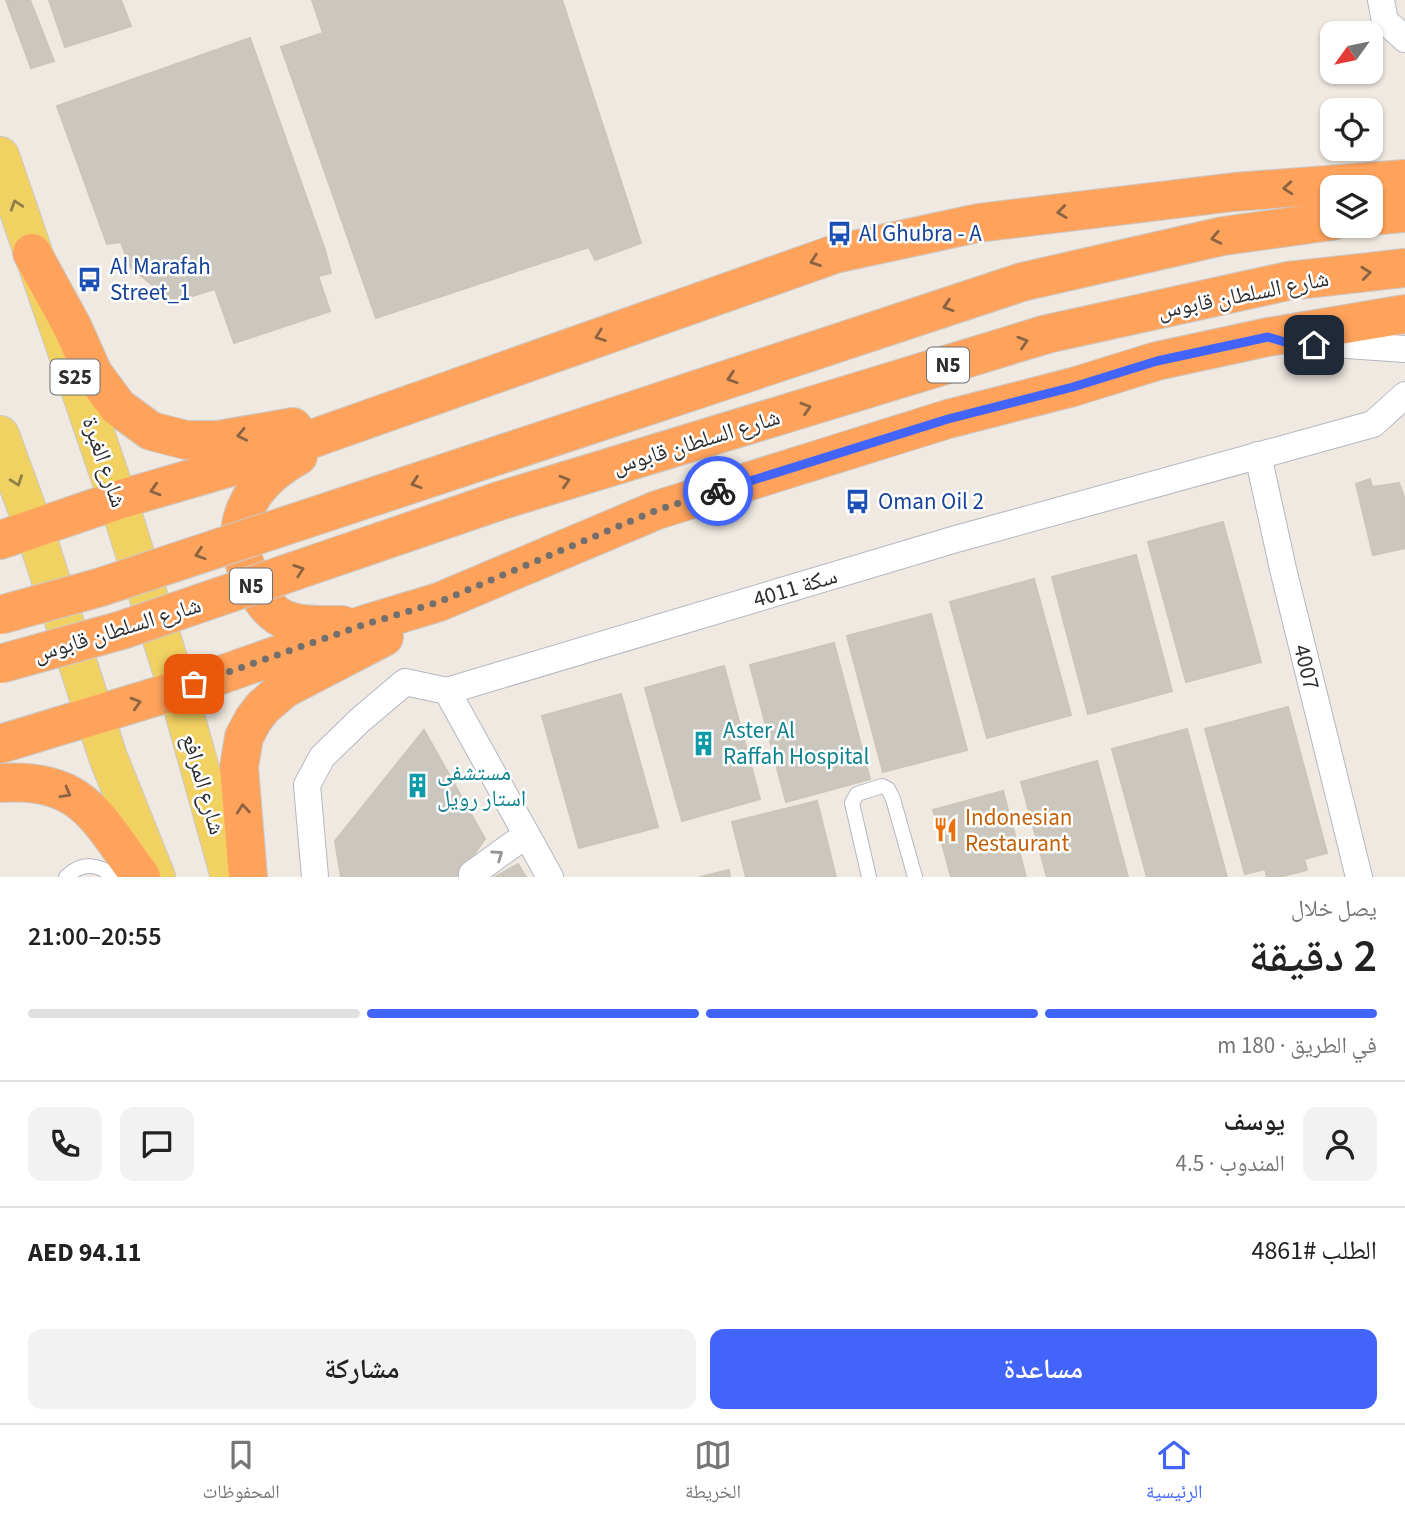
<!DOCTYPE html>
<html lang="ar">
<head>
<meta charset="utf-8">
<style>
  body { margin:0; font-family:"Source Sans 3","Noto Naskh Arabic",sans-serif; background:#f2f2f2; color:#222; direction:rtl; height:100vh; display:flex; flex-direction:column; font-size:26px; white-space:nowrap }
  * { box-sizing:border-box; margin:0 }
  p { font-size:23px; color:#767676 }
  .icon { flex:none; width:38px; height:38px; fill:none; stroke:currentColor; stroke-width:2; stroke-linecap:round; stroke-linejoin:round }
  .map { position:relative; height:877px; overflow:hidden; direction:ltr }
  .side { display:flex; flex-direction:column; background:#fff; flex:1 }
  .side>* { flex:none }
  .needle { width:46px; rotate:237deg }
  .controls { position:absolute; left:1320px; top:21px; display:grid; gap:14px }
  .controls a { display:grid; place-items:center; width:63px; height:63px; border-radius:14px; background:#fff; box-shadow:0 2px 5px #0004; font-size:35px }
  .pin { position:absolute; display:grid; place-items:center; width:60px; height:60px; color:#fff; margin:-30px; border-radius:14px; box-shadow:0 4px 10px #0006 }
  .courier { position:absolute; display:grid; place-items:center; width:70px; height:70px; margin:-35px; border:5px solid #4264fb; border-radius:50%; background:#fff; color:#222; box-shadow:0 2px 9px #0007 }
  .overview em { font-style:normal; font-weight:600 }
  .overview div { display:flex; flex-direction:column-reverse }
  .overview { display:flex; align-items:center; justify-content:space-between; height:119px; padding:0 28px }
  h1 { font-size:46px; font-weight:600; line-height:52px }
  .bar { display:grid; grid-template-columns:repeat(4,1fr); gap:10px 7px; align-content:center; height:84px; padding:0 28px }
  .bar i { height:9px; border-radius:5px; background:#e0e0e0 }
  .bar .current { background:#4264fb }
  .bar p { grid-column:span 4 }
  .line { display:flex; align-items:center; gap:18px; padding:0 28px; border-top:2px solid #e0e0e0 }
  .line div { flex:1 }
  .round { display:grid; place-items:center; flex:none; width:74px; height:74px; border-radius:14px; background:#f2f2f2 }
  .action { display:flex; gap:14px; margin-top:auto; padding:14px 28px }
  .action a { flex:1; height:80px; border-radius:14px; background:#4264fb; color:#fff; font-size:28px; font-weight:600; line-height:80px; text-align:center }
  .action a+a { background:#f2f2f2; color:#222 }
  .tab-bar { display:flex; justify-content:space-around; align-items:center; height:98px; border-top:2px solid #e0e0e0; background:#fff; font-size:19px; color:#767676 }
  .tab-bar a { display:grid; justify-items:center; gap:4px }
  .tab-bar .current { color:#4264fb }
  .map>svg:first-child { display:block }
  .building { fill:#cbc7bf; stroke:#cbc5ba; stroke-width:2 }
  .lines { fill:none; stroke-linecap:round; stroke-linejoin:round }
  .lane-casing { stroke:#b4b7c1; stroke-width:16 }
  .street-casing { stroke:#b4b7c1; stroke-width:28 }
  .primary-casing { stroke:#c9c9c9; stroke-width:40 }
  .highway-casing { stroke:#c9c9c9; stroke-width:40 }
  .lane { stroke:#fff; stroke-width:14 }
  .street { stroke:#fff; stroke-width:26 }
  .primary { stroke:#f2d163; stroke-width:38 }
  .highway { stroke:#ffa35c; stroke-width:38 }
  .highway-bridge-casing { stroke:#c9c9c9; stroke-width:40; stroke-linecap:butt }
  .highway-bridge { stroke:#ffa35c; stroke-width:38 }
  .oneway { stroke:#8c6343 }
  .oneway2 { stroke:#908048 }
  .oneway3 { stroke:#969696 }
  .done { stroke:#726f6d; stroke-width:7; stroke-dasharray:0 12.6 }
  .route { stroke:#4264fb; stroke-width:9 }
  .labels { text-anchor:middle; stroke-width:5; stroke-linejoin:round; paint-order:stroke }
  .shield { fill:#fff; stroke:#6d6d6d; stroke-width:2 }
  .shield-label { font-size:21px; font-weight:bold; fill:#2e2e2e }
  .transit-label { font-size:23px; fill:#164399; stroke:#fff; text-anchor:start }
  .street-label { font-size:23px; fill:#2e2e2e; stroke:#fff }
  .culture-label { font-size:23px; fill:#0d838f; stroke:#fff; text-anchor:start }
  .food-label { font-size:23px; fill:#c56008; stroke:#fff; text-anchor:start }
</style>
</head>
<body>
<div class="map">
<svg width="1405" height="877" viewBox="0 0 1405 877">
  <rect width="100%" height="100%" fill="#efe9e1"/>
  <!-- building -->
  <g class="building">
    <polygon points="6,0 30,0 54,61 31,68"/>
    <polygon points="49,0 121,0 131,26 65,47"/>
    <polygon points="312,0 562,0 641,243 595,260 589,247 376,318 281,47 323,33"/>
    <polygon points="250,38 325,250 331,273 318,276 330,311 234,343 215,289 173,302 130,267 121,242 107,244 57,106"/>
    <polygon points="1370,479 1372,487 1399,483 1405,499 1405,548 1373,555 1356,484"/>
    <polygon points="1223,522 1261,662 1186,682 1148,542"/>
    <polygon points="1136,555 1172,691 1088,714 1052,577"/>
    <polygon points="1034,579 1071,715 987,738 950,602"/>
    <polygon points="931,614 967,750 883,772 847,636"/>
    <polygon points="834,643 870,779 786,802 750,665"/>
    <polygon points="724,666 760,799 682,821 645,688"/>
    <polygon points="621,694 658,827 579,848 542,716"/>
    <polygon points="1288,707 1327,853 1304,859 1307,870 1279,877 1267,877 1265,869 1245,874 1205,729"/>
    <polygon points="1187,729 1227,877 1147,877 1112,749"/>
    <polygon points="424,730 485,839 460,874 461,877 341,877 335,841"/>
    <polygon points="1097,761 1128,877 1047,877 1021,782"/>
    <polygon points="1003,791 1026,877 951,877 933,810"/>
    <polygon points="817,801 836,877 746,877 732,822"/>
    <polygon points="518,864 526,877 495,877"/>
    <polygon points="729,870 730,877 700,877"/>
  </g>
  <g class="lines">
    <defs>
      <g id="lane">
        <path d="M 66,877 C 81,862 99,863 113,877"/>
        <polyline points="869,877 852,803 857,794 882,786 888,789 893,799 915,877"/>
      </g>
      <g id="street">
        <polyline points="1381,0 1385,21 1405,39"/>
        <polyline points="1304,345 1332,344 1405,349"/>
        <polyline points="1258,455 1283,569 1359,877"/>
        <polyline points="447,691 550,877"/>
        <polyline points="315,877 307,785 322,757 359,721 405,682 447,691 956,539 1373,424 1405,395"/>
        <polyline points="472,877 472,874 526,835"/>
      </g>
      <g id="primary">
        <polyline points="0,156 118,500 178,690 230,877"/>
        <polyline points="0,435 34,528 108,757 156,877"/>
      </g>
      <g id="highway">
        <polyline points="1370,216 1405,213"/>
        <polyline points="32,253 72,326 93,373 118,407 151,431 186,440 218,440 293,427"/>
        <path d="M 298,456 C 248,484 224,527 252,581 C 258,594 266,608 278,616 C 296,627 321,625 342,625"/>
        <polyline points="481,461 1022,282 1223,236 1332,221"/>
        <polyline points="499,501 1047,334 1288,281 1405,268"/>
        <polyline points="0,540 118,500 238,465 835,254 978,223 1234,192 1405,179"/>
        <polyline points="0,744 178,690 363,625 439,602 657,510 948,419 1073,387 1157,361 1268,337 1405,314"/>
        <path d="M 0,783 C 83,777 97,818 141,877"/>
        <polyline points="248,877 239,767 244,737 253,720 263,707 284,689 384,637"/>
      </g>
    </defs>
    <!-- lane casing -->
    <use href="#lane" class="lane-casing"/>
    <!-- street casing -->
    <use href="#street" class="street-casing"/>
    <!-- primary casing -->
    <use href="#primary" class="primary-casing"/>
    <!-- highway casing -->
    <use href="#highway" class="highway-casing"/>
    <!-- lane -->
    <use href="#lane" class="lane"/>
    <!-- street -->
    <use href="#street" class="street"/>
    <!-- primary -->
    <use href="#primary" class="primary"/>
    <!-- highway -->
    <use href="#highway" class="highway"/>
    <defs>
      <g id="highway-bridge">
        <polyline points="0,615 101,587 481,461"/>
        <polyline points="0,664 122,630 499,501"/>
      </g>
    </defs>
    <!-- highway-bridge casing -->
    <use href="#highway-bridge" class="highway-bridge-casing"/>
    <!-- highway-bridge -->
    <use href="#highway-bridge" class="highway-bridge"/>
  </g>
  <!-- one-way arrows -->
  <defs><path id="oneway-chevron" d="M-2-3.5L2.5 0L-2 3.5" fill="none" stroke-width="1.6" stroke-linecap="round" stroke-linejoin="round" transform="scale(1.75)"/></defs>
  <g class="oneway">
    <use href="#oneway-chevron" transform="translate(1288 188) rotate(176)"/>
    <use href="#oneway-chevron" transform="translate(1062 212) rotate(173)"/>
    <use href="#oneway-chevron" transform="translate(1216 238) rotate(168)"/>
    <use href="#oneway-chevron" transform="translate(815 261) rotate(161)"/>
    <use href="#oneway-chevron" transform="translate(1366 273) rotate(-6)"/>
    <use href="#oneway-chevron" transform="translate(948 306) rotate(162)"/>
    <use href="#oneway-chevron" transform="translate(600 336) rotate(160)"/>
    <use href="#oneway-chevron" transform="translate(1023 342) rotate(-17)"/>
    <use href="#oneway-chevron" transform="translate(732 378) rotate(162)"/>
    <use href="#oneway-chevron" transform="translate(806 408) rotate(-17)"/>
    <use href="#oneway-chevron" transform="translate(242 435) rotate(168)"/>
    <use href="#oneway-chevron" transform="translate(565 481) rotate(-17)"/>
    <use href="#oneway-chevron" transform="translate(416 483) rotate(162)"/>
    <use href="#oneway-chevron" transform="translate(155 490) rotate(164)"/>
    <use href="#oneway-chevron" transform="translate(200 554) rotate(162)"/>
    <use href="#oneway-chevron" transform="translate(299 570) rotate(-19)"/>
    <use href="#oneway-chevron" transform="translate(136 703) rotate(-16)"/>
    <use href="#oneway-chevron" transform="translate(66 793) rotate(29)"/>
    <use href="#oneway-chevron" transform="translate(243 809) rotate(-95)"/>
  </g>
  <g class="oneway2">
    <use href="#oneway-chevron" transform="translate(16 205) rotate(-108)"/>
    <use href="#oneway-chevron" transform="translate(17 481) rotate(70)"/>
  </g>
  <use class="oneway3" href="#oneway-chevron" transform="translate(498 855) rotate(-35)"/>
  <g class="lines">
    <!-- done -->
    <polyline class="done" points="194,684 363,625 439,602 657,510 718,491"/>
    <!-- route -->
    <polyline class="route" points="718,491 948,419 1073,387 1157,361 1268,337 1295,345 1314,345"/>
  </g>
  <!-- icons -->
  <defs>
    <symbol id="bus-bare" viewBox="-9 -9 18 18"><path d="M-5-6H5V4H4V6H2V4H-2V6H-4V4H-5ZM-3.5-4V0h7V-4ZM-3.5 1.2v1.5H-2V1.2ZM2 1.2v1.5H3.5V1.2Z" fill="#1a4fb4" stroke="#fff" stroke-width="2.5" paint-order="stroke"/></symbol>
    <symbol id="building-bare" viewBox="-9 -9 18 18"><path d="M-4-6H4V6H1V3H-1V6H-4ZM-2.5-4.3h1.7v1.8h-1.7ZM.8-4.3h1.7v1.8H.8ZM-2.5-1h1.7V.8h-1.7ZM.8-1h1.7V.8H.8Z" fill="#0f9aa8" stroke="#fff" stroke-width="2.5" paint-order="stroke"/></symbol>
    <symbol id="restaurant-bare" viewBox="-9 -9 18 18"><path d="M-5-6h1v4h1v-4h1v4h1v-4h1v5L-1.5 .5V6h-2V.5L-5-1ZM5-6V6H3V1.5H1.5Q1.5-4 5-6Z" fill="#e8710a" stroke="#fff" stroke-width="2.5" paint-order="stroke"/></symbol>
  </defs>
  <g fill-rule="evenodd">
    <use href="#bus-bare" x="822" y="216" width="35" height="35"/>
    <use href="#bus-bare" x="72" y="262" width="35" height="35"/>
    <use href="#bus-bare" x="840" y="484" width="35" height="35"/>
    <use href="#building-bare" x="686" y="726" width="35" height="35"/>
    <use href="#building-bare" x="400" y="768" width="35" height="35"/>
    <use href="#restaurant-bare" x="928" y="812" width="35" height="35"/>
  </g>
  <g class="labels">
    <!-- shield labels -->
    <g class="shield">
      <rect x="927" y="347.5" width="42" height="35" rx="5"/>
      <rect x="50.5" y="359.5" width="49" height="35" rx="5"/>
      <rect x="230" y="568.5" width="42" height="35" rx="5"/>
    </g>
    <g class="shield-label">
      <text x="948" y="372">N5</text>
      <text x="75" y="384">S25</text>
      <text x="251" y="593">N5</text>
    </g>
    <!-- transit labels -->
    <g class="transit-label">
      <text x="859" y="241">Al Ghubra - A</text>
      <text x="110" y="274">Al Marafah<tspan x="110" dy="26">Street_1</tspan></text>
      <text x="878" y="509">Oman Oil 2</text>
    </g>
    <!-- street labels -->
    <g class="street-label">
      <text transform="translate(1243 294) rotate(-11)" y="8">شارع السلطان قابوس</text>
      <text transform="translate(696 441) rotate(-17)" y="8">شارع السلطان قابوس</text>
      <text transform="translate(105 462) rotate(71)" y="8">شارع الغبرة</text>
      <text transform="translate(795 587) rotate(-17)" y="8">سكة 4011</text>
      <text transform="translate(117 629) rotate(-17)" y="8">شارع السلطان قابوس</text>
      <text transform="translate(1307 667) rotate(76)" y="8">4007</text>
      <text transform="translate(204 784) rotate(74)" y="8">شارع المرافع</text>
    </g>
    <!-- culture labels -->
    <g class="culture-label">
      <text x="723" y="738">Aster Al<tspan x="723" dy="26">Raffah Hospital</tspan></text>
      <text x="437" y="780">مستشفى<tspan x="437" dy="26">استار رويل</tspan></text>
    </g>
    <!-- food labels -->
    <g class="food-label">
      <text x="965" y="825">Indonesian<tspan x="965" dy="26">Restaurant</tspan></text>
    </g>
  </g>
</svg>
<div class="controls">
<a><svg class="needle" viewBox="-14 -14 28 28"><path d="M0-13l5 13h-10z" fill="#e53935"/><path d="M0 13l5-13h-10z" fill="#767676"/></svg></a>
<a><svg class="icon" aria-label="locate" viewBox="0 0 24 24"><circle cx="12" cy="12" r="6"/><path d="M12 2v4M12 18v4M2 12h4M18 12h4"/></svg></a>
<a><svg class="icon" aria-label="layers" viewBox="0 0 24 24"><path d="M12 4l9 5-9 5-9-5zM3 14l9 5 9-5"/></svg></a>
</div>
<div class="pin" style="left:194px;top:684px;background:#ea580c"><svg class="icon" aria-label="bag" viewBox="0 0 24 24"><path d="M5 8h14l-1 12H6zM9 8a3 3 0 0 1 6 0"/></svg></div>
<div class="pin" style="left:1314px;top:345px;background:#1f2937"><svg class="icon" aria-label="home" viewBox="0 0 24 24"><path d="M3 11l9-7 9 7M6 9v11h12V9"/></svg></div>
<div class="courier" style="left:718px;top:491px"><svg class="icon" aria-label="bike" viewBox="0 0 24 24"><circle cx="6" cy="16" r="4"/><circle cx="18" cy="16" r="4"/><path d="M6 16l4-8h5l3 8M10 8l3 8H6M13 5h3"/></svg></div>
</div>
<section class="side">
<div class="overview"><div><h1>2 دقيقة</h1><p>يصل خلال</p></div><em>20:55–21:00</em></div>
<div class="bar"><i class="current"></i><i class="current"></i><i class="current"></i><i></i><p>في الطريق · 180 m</p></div>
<div class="line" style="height:126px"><a class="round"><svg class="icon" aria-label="person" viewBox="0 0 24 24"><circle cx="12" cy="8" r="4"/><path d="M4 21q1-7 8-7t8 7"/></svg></a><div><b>يوسف</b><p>المندوب · 4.5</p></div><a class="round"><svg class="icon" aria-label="chat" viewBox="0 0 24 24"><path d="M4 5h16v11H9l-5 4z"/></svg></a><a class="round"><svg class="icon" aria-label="phone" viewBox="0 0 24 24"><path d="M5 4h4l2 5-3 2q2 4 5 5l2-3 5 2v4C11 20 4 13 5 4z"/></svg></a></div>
<div class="line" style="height:91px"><div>الطلب #4861</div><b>AED 94.11</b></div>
<div class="action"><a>مساعدة</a><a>مشاركة</a></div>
</section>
<nav class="tab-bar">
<a class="current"><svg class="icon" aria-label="home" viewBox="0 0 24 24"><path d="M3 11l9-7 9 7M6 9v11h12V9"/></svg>الرئيسية</a>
<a><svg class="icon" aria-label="map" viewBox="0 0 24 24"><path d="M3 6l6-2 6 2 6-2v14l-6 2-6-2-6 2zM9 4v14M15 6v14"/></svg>الخريطة</a>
<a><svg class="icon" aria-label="saved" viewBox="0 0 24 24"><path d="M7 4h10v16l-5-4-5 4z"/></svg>المحفوظات</a>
</nav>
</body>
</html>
